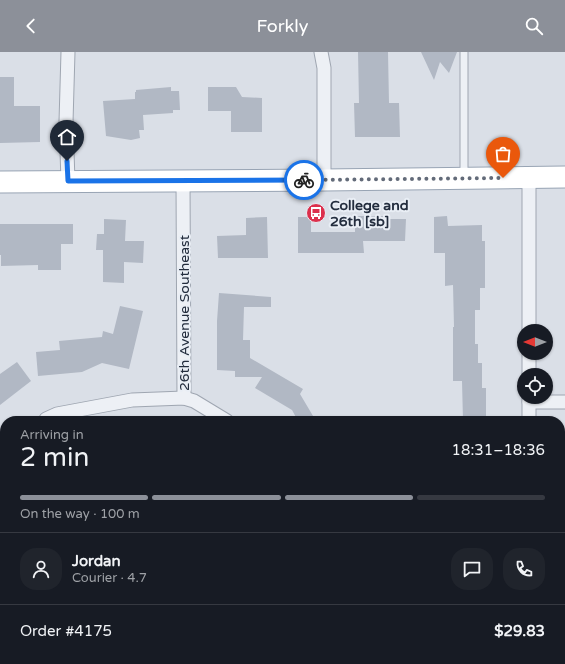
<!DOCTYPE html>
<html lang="en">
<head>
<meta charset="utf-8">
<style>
  body { margin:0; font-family:"Varela Round",sans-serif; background:#20242c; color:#f1f3f6; height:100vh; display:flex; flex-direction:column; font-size:15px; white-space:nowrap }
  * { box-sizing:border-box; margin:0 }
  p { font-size:13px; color:#9ea1a6 }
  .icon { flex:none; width:22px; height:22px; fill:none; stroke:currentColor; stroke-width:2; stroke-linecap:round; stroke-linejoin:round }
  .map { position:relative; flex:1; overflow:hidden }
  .details { position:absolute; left:0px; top:364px; width:565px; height:248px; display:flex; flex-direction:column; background:#171b24; border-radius:16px 16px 0 0; box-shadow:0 1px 3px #0004 }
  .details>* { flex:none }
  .needle { width:26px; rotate:270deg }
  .fabs { position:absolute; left:517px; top:272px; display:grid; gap:8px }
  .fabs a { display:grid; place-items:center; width:36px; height:36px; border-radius:50%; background:#171b24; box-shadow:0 1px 3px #0004; font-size:20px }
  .pin { position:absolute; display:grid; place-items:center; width:34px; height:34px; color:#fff; margin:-41px -17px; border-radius:50% 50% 50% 0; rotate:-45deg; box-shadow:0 0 4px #0007 }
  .pin .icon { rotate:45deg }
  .courier { position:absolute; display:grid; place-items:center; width:40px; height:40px; margin:-20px; border:3px solid #1a73e8; border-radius:50%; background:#fff; color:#222; box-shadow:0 1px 5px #0007 }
  .headline em { font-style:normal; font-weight:600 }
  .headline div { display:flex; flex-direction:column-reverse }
  .headline { display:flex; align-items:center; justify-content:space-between; height:68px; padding:0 20px }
  h1 { font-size:26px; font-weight:600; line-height:30px }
  .bar { display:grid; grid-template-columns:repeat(4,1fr); gap:6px 4px; align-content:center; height:48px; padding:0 20px }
  .bar i { height:5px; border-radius:3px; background:#363941 }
  .bar .selected { background:#8c9099 }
  .bar p { grid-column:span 4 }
  .line { display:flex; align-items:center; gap:10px; padding:0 20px; border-top:1px solid #363941 }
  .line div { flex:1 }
  .round { display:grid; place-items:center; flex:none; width:42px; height:42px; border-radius:16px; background:#20242c }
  header { display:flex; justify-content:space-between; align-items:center; height:52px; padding:0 20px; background:#8c9099; color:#fff; font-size:18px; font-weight:600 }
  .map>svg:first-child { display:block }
  .building { fill:#b1b8c4 }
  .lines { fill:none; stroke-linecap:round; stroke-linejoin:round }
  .service-casing { stroke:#9fa6b1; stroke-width:9 }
  .minor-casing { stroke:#9fa6b1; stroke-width:15 }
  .primary-casing { stroke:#98a4b4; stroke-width:23 }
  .service { stroke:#edf0f5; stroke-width:7 }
  .minor { stroke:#edf0f5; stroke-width:13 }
  .primary { stroke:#fff; stroke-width:21 }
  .done { stroke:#636b79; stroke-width:4; stroke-dasharray:0 7.2 }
  .route { stroke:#1a73e8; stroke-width:5 }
  .labels { text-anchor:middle; stroke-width:4; stroke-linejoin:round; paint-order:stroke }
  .poi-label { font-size:14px; font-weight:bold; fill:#232d3e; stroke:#e9eef5; text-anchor:start }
  .street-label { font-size:14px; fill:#232d3e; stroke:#e9eef5 }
</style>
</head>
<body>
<header><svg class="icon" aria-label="back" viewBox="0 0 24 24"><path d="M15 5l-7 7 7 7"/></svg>Forkly<svg class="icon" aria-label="search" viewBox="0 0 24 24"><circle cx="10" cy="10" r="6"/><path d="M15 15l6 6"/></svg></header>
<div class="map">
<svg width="565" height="612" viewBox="0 0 565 612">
  <rect width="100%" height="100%" fill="#dadfe7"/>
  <!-- building -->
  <g class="building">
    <polygon points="358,0 388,0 389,51 399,51 400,85 355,85 354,51 359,51"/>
    <polygon points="421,0 457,0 449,21 440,10 434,28"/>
    <polygon points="0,25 14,25 14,54 40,54 40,90 0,91"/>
    <polygon points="171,35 171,39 179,39 180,58 173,58 173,61 143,63 144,78 139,78 140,86 131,88 106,84 103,49 135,47 135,40 136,40 136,38"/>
    <polygon points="208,35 236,35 242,45 262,46 262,80 231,80 231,59 208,59"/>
    <polygon points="355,164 386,164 386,167 406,167 405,189 363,189 364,201 298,201 298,165 311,165 311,180 355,180"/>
    <polygon points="447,164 448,174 482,173 482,189 485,189 485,236 480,236 480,258 475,258 475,292 478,292 478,311 482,311 482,336 486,336 486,369 463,369 462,329 453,329 453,275 454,275 453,233 445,234 445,201 434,201 434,165"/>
    <polygon points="267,165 268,206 218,206 217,184 246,183 246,166"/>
    <polygon points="104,167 126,168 125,189 144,189 143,211 124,210 124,231 103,230 103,198 96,198 97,182 104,182"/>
    <polygon points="0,172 73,172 73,192 61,192 61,218 38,218 38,213 1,214 1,203 0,203"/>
    <polygon points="219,241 271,245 271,255 244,255 243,288 250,288 250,306 303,337 300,342 316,369 298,369 292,358 255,336 262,325 235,325 235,319 217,318 217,269"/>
    <polygon points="120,254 143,259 129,317 102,311 82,320 38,324 36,300 60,298 59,289 102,285 103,279 113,282"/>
    <polygon points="17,310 31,329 0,353 0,322"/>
  </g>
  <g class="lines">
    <defs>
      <polyline id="service" points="464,0 464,125"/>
      <g id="minor">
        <polyline points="321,0 324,16 324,128"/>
        <polyline points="529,126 529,279"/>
        <polyline points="183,128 184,346"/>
        <polyline points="68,129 66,70 68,0"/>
        <polyline points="529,301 529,323"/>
        <polyline points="529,350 565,350"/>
        <polyline points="45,369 46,367 57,362 132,348 184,346 194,349 227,369"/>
        <polyline points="529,369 529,345"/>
        <polyline points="283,607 283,612"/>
        <polyline points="32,612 32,607"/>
      </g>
      <polyline id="primary" points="0,130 324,128 565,125"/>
    </defs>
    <!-- service casing -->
    <use href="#service" class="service-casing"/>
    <!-- minor casing -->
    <use href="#minor" class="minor-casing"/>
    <!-- primary casing -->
    <use href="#primary" class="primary-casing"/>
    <!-- service -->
    <use href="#service" class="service"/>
    <!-- minor -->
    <use href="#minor" class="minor"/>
    <!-- primary -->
    <use href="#primary" class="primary"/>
  </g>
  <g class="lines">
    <!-- done -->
    <polyline class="done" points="304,128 503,126"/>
    <!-- route -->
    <polyline class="route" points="67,109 68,129 304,128"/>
  </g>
  <!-- icons -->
  <defs>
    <symbol id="bus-disc" viewBox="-11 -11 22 22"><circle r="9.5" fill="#dc2f4c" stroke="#e9eef5"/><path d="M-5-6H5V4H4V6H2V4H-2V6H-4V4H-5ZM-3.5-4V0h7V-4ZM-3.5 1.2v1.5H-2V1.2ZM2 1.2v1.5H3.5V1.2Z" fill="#fff"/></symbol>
  </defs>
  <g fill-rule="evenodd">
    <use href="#bus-disc" x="305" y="150" width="22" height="22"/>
  </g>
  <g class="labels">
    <!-- poi labels -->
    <g class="poi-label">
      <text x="330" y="158">College and<tspan x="330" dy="16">26th [sb]</tspan></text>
    </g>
    <!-- street labels -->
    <g class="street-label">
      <text transform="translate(184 261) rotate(-90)" y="5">26th Avenue Southeast</text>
    </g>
  </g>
</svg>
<div class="fabs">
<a><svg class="needle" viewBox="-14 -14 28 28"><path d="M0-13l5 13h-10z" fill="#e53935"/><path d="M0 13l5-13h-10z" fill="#9ea1a6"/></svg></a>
<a><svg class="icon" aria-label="locate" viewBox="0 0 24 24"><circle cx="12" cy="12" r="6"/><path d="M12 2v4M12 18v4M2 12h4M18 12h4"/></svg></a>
</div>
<div class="pin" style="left:503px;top:126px;background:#ea580c"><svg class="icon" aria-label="bag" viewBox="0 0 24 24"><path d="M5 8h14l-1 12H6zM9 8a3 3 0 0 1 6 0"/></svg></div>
<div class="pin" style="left:67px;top:109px;background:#1f2937"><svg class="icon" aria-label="home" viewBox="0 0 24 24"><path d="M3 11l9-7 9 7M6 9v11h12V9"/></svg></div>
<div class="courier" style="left:304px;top:128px"><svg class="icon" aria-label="bike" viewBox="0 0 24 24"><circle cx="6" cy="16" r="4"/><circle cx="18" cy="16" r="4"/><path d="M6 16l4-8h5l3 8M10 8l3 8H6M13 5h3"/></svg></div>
<section class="details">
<div class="headline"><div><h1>2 min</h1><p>Arriving in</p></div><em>18:31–18:36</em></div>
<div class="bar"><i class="selected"></i><i class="selected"></i><i class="selected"></i><i></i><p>On the way · 100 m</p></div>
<div class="line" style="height:72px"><a class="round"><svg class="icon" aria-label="person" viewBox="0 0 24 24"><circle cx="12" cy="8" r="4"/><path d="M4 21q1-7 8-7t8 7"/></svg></a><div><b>Jordan</b><p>Courier · 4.7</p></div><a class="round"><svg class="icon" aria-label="chat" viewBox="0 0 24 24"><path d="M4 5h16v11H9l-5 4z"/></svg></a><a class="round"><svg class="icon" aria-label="phone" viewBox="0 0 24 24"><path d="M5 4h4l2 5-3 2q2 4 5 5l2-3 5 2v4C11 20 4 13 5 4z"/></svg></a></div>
<div class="line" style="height:52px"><div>Order #4175</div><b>$29.83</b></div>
</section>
</div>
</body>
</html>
